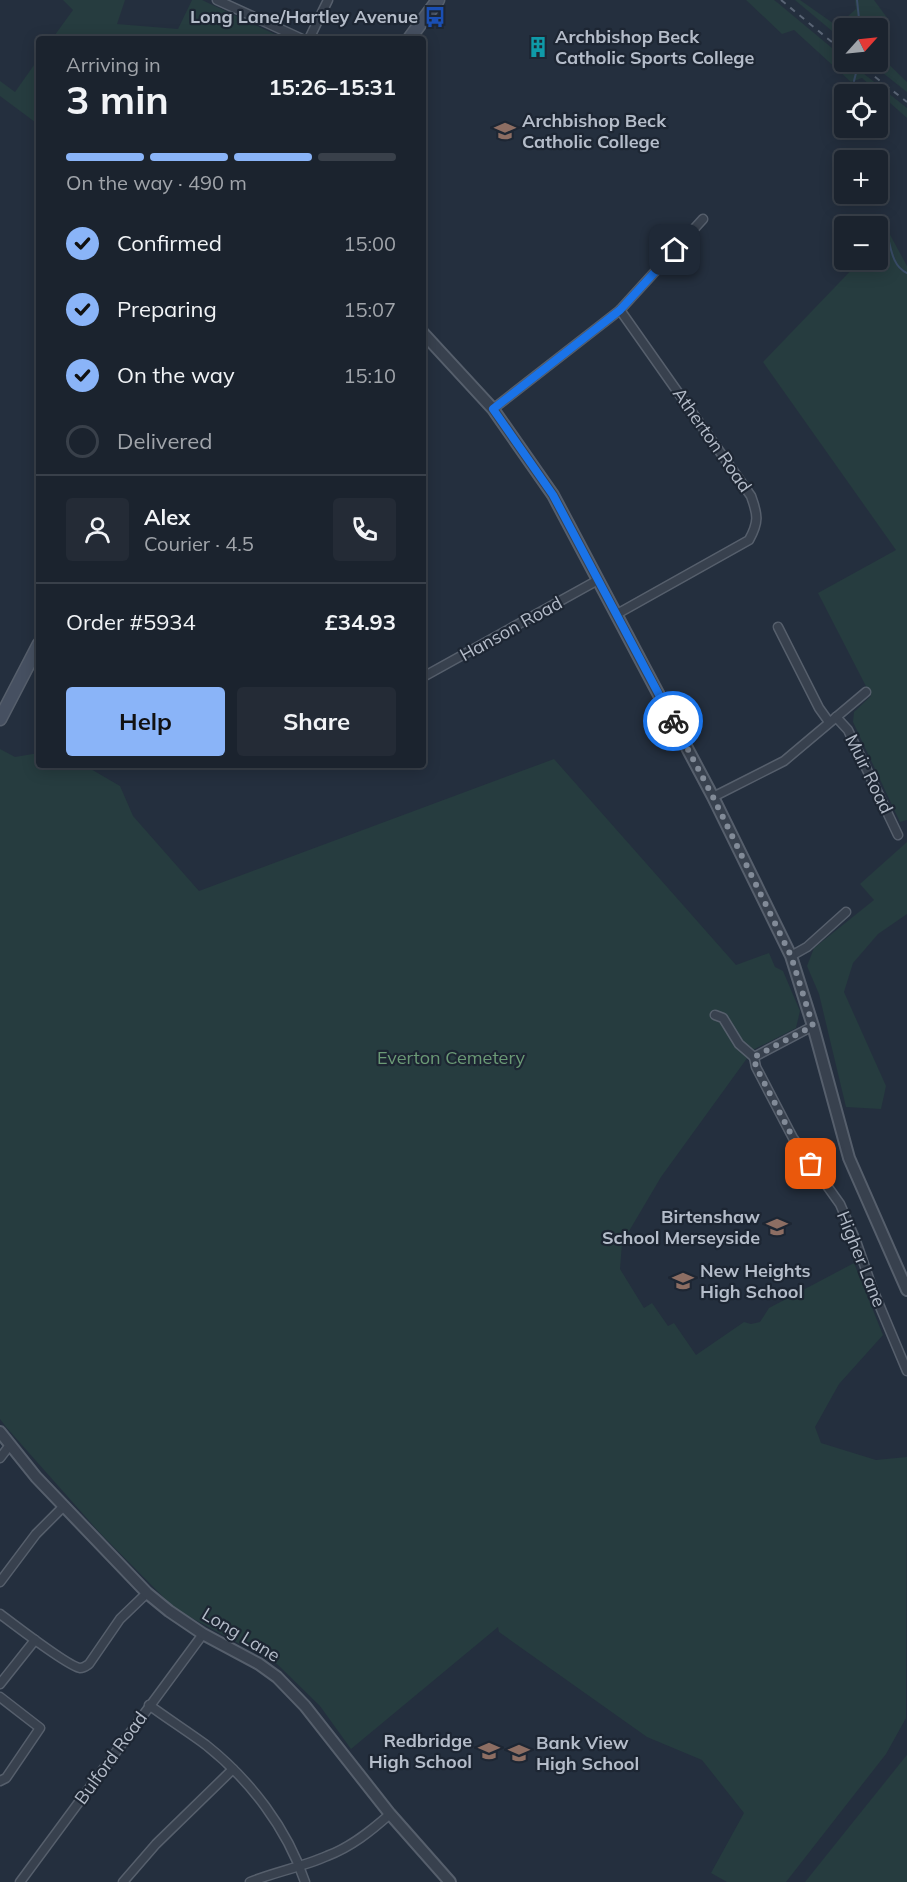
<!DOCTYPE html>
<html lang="en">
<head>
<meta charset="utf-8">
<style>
  body { margin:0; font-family:Mulish,sans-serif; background:#242b36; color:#f1f3f6; height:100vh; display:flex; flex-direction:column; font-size:22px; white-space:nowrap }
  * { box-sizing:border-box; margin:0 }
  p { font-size:20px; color:#a0a4aa }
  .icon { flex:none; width:33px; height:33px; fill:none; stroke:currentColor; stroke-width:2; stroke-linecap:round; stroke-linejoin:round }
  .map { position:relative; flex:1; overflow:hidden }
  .drawer { position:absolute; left:36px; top:36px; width:390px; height:732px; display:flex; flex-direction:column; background:#1b232e; border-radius:6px; box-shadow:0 3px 15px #0003,0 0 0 2px #39404a }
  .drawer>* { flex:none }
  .needle { width:39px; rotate:63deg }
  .buttons { position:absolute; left:834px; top:18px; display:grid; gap:12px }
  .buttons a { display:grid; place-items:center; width:54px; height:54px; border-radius:6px; background:#1b232e; box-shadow:0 3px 15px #0003,0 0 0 2px #39404a; font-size:30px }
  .pin { position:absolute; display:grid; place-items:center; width:51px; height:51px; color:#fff; margin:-26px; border-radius:12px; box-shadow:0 3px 9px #0006 }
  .courier { position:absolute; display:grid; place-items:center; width:60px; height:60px; margin:-30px; border:4px solid #1a73e8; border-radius:50%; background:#fff; color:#222; box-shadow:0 2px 8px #0007 }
  .overview em { font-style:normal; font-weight:700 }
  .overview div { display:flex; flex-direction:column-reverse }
  .overview { display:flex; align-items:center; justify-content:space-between; height:102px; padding:0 30px }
  h1 { font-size:39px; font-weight:700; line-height:45px }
  .bar { display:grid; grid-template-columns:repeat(4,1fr); gap:9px 6px; align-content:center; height:72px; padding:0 30px }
  .bar i { height:8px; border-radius:4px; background:#39404a }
  .bar .active { background:#8ab4f8 }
  .bar p { grid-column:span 4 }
  .line { display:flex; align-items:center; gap:15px; padding:0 30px; border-top:2px solid #39404a }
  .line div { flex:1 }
  .round { display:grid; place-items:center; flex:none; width:63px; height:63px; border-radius:6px; background:#242b36 }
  ol { padding:0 30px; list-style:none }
  li { display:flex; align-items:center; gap:18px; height:66px }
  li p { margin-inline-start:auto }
  li .icon { padding:6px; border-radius:50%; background:#8ab4f8; color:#111; stroke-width:4 }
  li:last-child { color:#a0a4aa }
  li i { width:33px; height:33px; border:3px solid #39404a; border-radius:50% }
  .button { display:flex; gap:12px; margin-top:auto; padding:12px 30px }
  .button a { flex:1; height:69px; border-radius:6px; background:#8ab4f8; color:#111; font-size:24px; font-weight:700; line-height:69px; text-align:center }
  .button a+a { background:#242b36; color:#f1f3f6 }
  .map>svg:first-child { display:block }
  .green { fill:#263c3f }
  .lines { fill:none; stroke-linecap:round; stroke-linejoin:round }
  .stream { stroke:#394c67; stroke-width:2 }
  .minor-casing { stroke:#565f6c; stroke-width:11 }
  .tertiary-casing { stroke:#565f6c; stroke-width:14 }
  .secondary-casing { stroke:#565f6c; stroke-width:15 }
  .minor { stroke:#38414e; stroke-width:8 }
  .tertiary { stroke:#38414e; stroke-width:10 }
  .secondary { stroke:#465061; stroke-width:12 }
  .rail { stroke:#5a6575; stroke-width:2; stroke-dasharray:6 6; stroke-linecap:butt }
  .done { stroke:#828b98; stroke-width:6; stroke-dasharray:0 10.8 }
  .route { stroke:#1a73e8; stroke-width:8 }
  .labels { text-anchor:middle; stroke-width:4.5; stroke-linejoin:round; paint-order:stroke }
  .poi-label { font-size:18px; font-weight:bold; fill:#b4bcc9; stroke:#1d2633; text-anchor:start }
  .street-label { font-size:18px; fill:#b4bcc9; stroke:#1d2633 }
  .park-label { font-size:18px; fill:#6b9a76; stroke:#1d2633 }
</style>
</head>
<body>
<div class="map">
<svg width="907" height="1882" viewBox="0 0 907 1882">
  <rect width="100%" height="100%" fill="#242f3e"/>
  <!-- green -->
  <g class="green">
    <polygon points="63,0 125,0 117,24 178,29 192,0 202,0 285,39 52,39 73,10"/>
    <polygon points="746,0 774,0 778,3 844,58 844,62 849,62 907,108 907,118 862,78 851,82 794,30 782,34"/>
    <polygon points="795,0 800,0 837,26 856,9 855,0 874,0 888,19 878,33 878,28 844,28 844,41"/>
    <polygon points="878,54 907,82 907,92 869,62 878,62"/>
    <polygon points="39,58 39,125 0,96 0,81 15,92"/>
    <polygon points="888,231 907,266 907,820 900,822 853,722 854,712 871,696 818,593 896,550 763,362 861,260 878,260 878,242"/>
    <polygon points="0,749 15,757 39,753 39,765 84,765 120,786 133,816 199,891 554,759 736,965 769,953 775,967 783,971 800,1011 796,1028 753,1050 661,1177 622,1243 620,1269 644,1308 652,1303 668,1326 674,1323 696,1355 744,1322 751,1324 760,1322 769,1308 854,1263 883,1335 839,1384 815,1427 821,1443 876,1460 907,1457 906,1718 886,1754 786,1882 727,1882 711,1873 744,1813 702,1760 647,1737 499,1632 498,1627 351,1749 320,1706 277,1664 175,1609 99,1532 6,1427 0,1419"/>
    <polygon points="907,842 907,914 878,934 853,963 844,992 886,1086 881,1109 846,1107 819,994 807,966 814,948 874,900 860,884"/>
    <polygon points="907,1755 907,1882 805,1882 906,1756"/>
  </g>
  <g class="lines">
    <!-- stream -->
    <g class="stream">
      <polyline points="857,0 860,28"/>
      <polyline points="854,81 857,69"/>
      <path d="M 887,233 C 891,248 892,266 907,273"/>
    </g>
    <defs>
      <g id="minor">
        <polyline points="217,0 302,39"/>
        <polyline points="309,39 328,0"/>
        <polyline points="493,409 620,310 703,219"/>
        <path d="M 617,614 L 749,540 C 759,522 758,515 751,496 L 620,310"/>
        <polyline points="778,627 819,708 829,722"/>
        <polyline points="423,677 598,580"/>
        <polyline points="836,717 848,730 898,835"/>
        <polyline points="713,797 784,761 866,692"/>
        <polyline points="791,956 807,947 846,912"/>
        <polyline points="715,1015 723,1018 739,1044 754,1057"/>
        <polyline points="813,1026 754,1057 756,1067 793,1138 840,1204 856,1241 873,1290 907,1371"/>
        <polyline points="0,1458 10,1445"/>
        <polyline points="0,1582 36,1534 64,1506"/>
        <path d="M 0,1614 C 12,1623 69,1667 80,1668 C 84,1668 86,1666 89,1664 L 120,1619 L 147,1593"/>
        <polyline points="0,1684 35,1640"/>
        <polyline points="0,1697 40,1728 6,1778 0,1781"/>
        <path d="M 149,1705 C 168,1719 187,1731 206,1745 C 250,1780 287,1828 305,1882"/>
        <polyline points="20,1882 203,1634"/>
        <polyline points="123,1882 156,1844 233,1769"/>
        <path d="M 250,1882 C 275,1872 302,1867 327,1856 C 351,1847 371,1831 390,1814"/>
      </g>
      <g id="tertiary">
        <polyline points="423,333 493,409 553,495 713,797 791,956 813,1026 849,1158 907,1290"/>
        <polyline points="0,1432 36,1477 147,1593 169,1611 203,1634 259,1664 277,1677 305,1706 390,1814 450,1882"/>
      </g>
      <g id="secondary">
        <polyline points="409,39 438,0"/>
        <polyline points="0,719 39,644"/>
      </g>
    </defs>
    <!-- minor casing -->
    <use href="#minor" class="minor-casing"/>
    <!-- tertiary casing -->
    <use href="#tertiary" class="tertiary-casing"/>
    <!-- secondary casing -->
    <use href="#secondary" class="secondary-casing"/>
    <!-- minor -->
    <use href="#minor" class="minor"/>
    <!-- tertiary -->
    <use href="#tertiary" class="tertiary"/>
    <!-- secondary -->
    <use href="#secondary" class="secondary"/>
    <!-- rail -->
    <g class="rail">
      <polyline points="781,0 844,52"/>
      <polyline points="856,62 907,102"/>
    </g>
  </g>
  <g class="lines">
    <!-- done -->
    <polyline class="done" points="673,721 713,797 791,956 813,1026 754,1057 756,1067 793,1138 811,1164"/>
    <!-- route -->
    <polyline class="route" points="673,721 553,495 493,409 620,310 675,250"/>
  </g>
  <!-- icons -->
  <defs>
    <symbol id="bus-bare" viewBox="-9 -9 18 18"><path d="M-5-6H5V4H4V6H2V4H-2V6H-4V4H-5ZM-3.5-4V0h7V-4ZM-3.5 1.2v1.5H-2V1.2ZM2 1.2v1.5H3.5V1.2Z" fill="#1a4fb4" stroke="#1d2633" stroke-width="2.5" paint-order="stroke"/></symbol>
    <symbol id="building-bare" viewBox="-9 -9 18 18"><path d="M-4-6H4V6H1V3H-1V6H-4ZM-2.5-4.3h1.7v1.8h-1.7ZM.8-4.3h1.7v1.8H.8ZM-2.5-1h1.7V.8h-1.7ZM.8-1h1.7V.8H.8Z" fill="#0f9aa8" stroke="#1d2633" stroke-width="2.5" paint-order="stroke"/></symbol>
    <symbol id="school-bare" viewBox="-9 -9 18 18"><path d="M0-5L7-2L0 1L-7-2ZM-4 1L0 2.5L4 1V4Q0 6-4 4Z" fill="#8d6e63" stroke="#1d2633" stroke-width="2.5" paint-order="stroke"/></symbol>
  </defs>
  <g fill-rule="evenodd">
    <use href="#bus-bare" x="420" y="2" width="30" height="30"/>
    <use href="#building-bare" x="523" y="32" width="30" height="30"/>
    <use href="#school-bare" x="490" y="116" width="30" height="30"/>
    <use href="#school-bare" x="762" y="1212" width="30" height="30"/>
    <use href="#school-bare" x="668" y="1266" width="30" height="30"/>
    <use href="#school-bare" x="474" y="1736" width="30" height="30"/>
    <use href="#school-bare" x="504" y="1738" width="30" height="30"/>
  </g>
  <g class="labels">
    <!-- poi labels -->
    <g class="poi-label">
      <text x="418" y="23" text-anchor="end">Long Lane/Hartley Avenue</text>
      <text x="555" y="43">Archbishop Beck<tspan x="555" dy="21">Catholic Sports College</tspan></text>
      <text x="522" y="127">Archbishop Beck<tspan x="522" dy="21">Catholic College</tspan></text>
      <text x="760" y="1223" text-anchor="end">Birtenshaw<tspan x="760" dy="21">School Merseyside</tspan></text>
      <text x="700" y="1277">New Heights<tspan x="700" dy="21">High School</tspan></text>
      <text x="472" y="1747" text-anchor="end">Redbridge<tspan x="472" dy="21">High School</tspan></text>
      <text x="536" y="1749">Bank View<tspan x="536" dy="21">High School</tspan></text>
    </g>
    <!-- street labels -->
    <g class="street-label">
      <text transform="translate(712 440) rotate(55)" y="6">Atherton Road</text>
      <text transform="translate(511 629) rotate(-29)" y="6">Hanson Road</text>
      <text transform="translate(869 774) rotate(64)" y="6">Muir Road</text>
      <text transform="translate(861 1259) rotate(68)" y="6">Higher Lane</text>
      <text transform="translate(241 1635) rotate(31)" y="6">Long Lane</text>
      <text transform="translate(111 1758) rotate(-54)" y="6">Bulford Road</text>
    </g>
    <!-- park labels -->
    <g class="park-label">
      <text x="451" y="1064">Everton Cemetery</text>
    </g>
  </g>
</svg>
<div class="buttons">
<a><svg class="needle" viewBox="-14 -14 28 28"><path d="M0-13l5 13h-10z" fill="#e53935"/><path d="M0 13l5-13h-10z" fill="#a0a4aa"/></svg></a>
<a><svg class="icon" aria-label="locate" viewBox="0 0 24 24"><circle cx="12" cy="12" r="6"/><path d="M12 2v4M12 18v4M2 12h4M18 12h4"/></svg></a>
<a>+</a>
<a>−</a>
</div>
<div class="pin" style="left:811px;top:1164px;background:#ea580c"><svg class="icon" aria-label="bag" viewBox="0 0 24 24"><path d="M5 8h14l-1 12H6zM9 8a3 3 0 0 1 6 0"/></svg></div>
<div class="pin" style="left:675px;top:250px;background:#1f2937"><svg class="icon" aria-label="home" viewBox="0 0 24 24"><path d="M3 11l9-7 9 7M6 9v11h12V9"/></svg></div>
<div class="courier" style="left:673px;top:721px"><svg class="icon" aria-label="bike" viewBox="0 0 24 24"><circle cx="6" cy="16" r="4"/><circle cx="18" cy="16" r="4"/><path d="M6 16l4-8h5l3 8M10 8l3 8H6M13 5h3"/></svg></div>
<section class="drawer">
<div class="overview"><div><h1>3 min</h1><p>Arriving in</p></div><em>15:26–15:31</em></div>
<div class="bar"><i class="active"></i><i class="active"></i><i class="active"></i><i></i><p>On the way · 490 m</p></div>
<ol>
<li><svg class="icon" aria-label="check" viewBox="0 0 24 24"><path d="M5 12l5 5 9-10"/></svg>Confirmed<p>15:00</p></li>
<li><svg class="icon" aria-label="check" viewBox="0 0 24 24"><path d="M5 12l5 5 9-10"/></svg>Preparing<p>15:07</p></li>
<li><svg class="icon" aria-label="check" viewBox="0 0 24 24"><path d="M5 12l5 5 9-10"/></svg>On the way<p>15:10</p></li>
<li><i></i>Delivered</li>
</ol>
<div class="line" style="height:108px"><a class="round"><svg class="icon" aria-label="person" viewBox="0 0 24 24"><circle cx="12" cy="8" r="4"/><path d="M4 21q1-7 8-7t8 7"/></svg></a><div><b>Alex</b><p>Courier · 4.5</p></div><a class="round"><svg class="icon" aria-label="phone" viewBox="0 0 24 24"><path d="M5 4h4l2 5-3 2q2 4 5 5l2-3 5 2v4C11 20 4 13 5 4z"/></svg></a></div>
<div class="line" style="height:78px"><div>Order #5934</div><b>£34.93</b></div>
<div class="button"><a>Help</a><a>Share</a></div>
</section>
</div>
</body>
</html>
